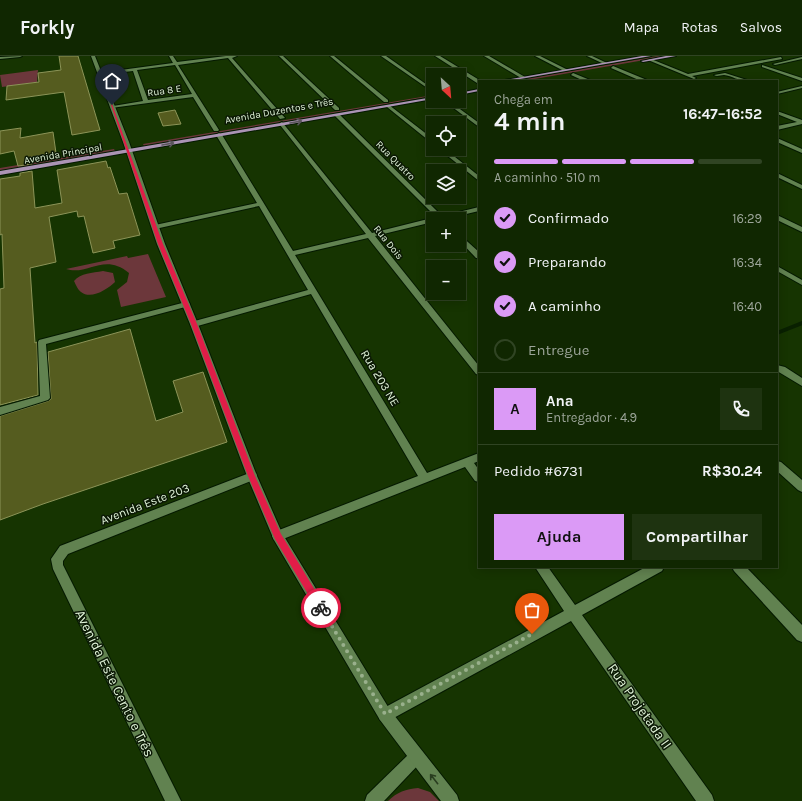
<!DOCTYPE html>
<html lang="pt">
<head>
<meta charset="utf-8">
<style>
  body { margin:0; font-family:Karla,sans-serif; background:#1e3310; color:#f1f3f6; height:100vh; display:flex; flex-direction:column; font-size:15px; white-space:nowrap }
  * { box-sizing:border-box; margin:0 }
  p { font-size:13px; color:#9ca599 }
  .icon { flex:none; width:22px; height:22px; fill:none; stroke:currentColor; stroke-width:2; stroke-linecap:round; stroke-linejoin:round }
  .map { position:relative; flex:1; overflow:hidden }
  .panel { position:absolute; left:478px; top:24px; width:300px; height:488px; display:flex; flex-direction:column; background:#102701; border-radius:0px; box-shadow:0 2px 10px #0003,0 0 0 1px #304423 }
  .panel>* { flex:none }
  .needle { width:26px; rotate:154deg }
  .tools { position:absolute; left:426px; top:12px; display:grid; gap:8px }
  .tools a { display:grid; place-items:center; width:40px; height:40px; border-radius:0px; background:#102701; box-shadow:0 2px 10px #0003,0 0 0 1px #304423; font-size:20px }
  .pin { position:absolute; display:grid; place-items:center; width:34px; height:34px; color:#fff; margin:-41px -17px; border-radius:50% 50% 50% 0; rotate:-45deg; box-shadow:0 0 4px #0007 }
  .pin .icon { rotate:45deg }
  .courier { position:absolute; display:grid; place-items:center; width:40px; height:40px; margin:-20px; border:3px solid #e11d48; border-radius:50%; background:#fff; color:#222; box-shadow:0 1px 5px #0007 }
  .head em { font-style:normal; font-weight:700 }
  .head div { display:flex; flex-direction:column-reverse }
  .head { display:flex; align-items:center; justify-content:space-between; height:68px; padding:0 16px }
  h1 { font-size:26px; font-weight:700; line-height:30px }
  .bar { display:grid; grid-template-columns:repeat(4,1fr); gap:6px 4px; align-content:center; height:48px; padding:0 16px }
  .bar i { height:5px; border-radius:3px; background:#304423 }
  .bar .selected { background:#db9af6 }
  .bar p { grid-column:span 4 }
  .line { display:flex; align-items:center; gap:10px; padding:0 16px; border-top:1px solid #304423 }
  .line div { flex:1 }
  .round { display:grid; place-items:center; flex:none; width:42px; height:42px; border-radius:0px; background:#1e3310 }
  ol { padding:0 16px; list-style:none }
  li { display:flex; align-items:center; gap:12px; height:44px }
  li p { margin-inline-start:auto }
  li .icon { padding:4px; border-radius:50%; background:#db9af6; color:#111; stroke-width:4 }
  li:last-child { color:#9ca599 }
  li i { width:22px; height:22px; border:2px solid #304423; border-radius:50% }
  .primary-button { display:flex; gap:8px; margin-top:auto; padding:8px 16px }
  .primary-button a { flex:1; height:46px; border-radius:0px; background:#db9af6; color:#111; font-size:16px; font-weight:700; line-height:46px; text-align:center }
  .primary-button a+a { background:#1e3310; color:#f1f3f6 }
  header { display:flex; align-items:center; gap:24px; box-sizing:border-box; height:56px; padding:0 20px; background:#102701; border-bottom:1px solid #304423 }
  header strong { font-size:19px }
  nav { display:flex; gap:22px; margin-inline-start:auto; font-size:14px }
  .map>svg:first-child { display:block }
  .green { fill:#6c373b }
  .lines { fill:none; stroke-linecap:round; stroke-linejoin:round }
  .stream { stroke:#092000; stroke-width:4 }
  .building { fill:#555c1f; stroke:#8c9458 }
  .street-casing { stroke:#041900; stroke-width:2 }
  .secondary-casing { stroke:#041900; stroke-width:2 }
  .primary-casing { stroke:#041900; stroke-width:2 }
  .street { fill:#618250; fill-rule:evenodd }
  .secondary { fill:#618250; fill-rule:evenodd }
  .primary { fill:#ab94b4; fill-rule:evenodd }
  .oneway { stroke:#5b565c }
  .oneway2 { stroke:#293d1f }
  .route { fill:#e11d48 }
  .done { stroke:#99b08c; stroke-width:4; stroke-dasharray:0 7.2 }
  .labels { text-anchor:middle; stroke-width:3; stroke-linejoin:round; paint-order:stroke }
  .far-street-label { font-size:10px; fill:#dff2d7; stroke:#0b1805 }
  .street-label { font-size:12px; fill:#dff2d7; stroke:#0b1805 }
  .near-street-label { font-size:14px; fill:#dff2d7; stroke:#0b1805 }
</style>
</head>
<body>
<header>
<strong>Forkly</strong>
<nav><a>Mapa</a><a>Rotas</a><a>Salvos</a></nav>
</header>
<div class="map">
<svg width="802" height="745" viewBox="0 0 802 745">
  <rect width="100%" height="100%" fill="#163401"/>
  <!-- green -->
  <g class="green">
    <polygon points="658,0 668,0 523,25 512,25"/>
    <polygon points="38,14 37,26 2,31 0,19"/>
    <polygon points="433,39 433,40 144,90 143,88"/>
    <polygon points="114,93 115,95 0,115 0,112"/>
    <path d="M 148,198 L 166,241 L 121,251 L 117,234 L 127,226 L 129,217 C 104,196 88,220 66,213 L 127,200 L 128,202 Z"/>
    <path d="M 103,215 L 113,217 L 115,226 C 108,233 91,244 81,236 C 78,234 76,229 74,225 C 81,217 92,217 103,215 Z"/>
    <path d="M 418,732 L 430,736 L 439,745 L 388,745 C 397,736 406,733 418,732 Z"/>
  </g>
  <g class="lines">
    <!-- stream -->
    <polyline class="stream" points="777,277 802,267"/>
  </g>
  <!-- building -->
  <g class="building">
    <polygon points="59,0 78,0 100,74 72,79 64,36 6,44 7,30 39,26 38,17 61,14"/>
    <polygon points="175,54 181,68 163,70 158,57"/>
    <polygon points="21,72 20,82 53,76 56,97 31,101 32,108 18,110 14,95 0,98 0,75"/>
    <polygon points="106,105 108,112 110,111 119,138 127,137 140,179 113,185 115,192 93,197 84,160 78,161 77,155 49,161 56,206 30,212 35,287 37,286 38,339 0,349 0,233 4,232 2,178 0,179 0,123 20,120 20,117 32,115 35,152 62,147 57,114"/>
    <polygon points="130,273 156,365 183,356 173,325 203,316 227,386 43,448 0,464 0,360 48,345 51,343 48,296"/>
  </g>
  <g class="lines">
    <defs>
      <g id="street">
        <polygon points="22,0 20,1 0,3 0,1"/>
        <path d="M 169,0 L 173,0 L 177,6 L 226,0 L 237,0 L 232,2 L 285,62 L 280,63 L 228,2 L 178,9 L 219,74 L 218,75 L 214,75 L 193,41 L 111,52 L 113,50 L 143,45 L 133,15 L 100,19 L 98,17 L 173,7 ZM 175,9 L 192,38 L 148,44 L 137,14 Z"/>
        <polygon points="279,0 283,0 339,52 339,54 335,54"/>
        <polygon points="330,0 334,0 388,44 388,46 384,46"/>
        <polygon points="381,0 386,0 433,33 433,36"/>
        <polygon points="435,0 440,0 481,25 477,27"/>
        <polygon points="484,0 489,0 525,21 521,22"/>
        <polygon points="535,0 540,0 568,14 564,15"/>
        <polygon points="587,0 592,0 607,7 604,8"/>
        <polygon points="781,1 782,3 692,20 696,22 694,23 648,4 651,3 688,18"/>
        <polygon points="802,1 802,3 775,9 773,8"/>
        <polygon points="762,9 802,22 802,25 762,11"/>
        <polygon points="613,10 647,24 647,25 641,25 611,12"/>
        <polygon points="573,17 590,24 590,25 584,25 571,19"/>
        <path d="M 725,17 L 747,24 L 747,25 C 739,25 732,20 724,19 C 720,19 717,21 714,19 Z"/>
        <polygon points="802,30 802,32 777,38 777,36"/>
        <polygon points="444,45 449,45 479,67 479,71"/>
        <polygon points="389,49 433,83 433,88 387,51"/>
        <polygon points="777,55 802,64 802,68 777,74 777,70 797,66 777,58"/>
        <polygon points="335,58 339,58 442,160 479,151 479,155 445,163 433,163 433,166 375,180 479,310 479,319 476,318 368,182 295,199 427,417 479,397 479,405 474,407 479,414 479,426 475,425 465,411 278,485 274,484 272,480 274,476 418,420 311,238 194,271 190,268 191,266 308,234 259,150 155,173 152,171 155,169 257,147 216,79 219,77 222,79 293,195 366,178 280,69 280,67 282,66 372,177 436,161 335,60"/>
        <polygon points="777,82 802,93 802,97 777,86"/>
        <polygon points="439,93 445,93 479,120 479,125"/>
        <polygon points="777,117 802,129 802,133 777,121"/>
        <polygon points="777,159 802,171 802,176 777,164"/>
        <polygon points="459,178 479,196 479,202 476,202 459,184"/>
        <polygon points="777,210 802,224 802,229 777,215"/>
        <polygon points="186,246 190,248 189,250 46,288 50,342 48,344 0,359 0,351 40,340 38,286 39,284"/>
        <polygon points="777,309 785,311 802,322 802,330 777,315"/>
        <polygon points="777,405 781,406 802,424 802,436 798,434 777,415"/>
        <polygon points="252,416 256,417 257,420 256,423 68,498 63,505 63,509 181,745 165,745 53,513 51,503 60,490"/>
        <polygon points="535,511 548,511 575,549 646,511 664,511 662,515 582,559 712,739 714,745 696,745 571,565 390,664 385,666 380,664 378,659 380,654 564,555"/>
        <polygon points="732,511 746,511 802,569 802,586 797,584 734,515"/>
        <polygon points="416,693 421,696 424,701 421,706 384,745 365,745 367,739 411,696"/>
      </g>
      <polygon id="secondary" points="91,0 95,0 129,86 165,188 198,268 257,420 282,477 390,654 457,739 459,745 441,745 380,664 274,484 247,420 190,268 157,188 123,86"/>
      <g id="primary">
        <polygon points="642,0 651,0 509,25 499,25"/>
        <polygon points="666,0 676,0 643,6 641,5"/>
        <polygon points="479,33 479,35 459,39 459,37"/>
        <polygon points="433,41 433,43 0,119 0,115"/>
      </g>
    </defs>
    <!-- street casing -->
    <use href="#street" class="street-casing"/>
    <!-- secondary casing -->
    <use href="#secondary" class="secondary-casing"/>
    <!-- primary casing -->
    <use href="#primary" class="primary-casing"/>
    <!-- street -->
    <use href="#street" class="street"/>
    <!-- secondary -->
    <use href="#secondary" class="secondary"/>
    <!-- primary -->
    <use href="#primary" class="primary"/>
  </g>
  <!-- one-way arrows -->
  <defs><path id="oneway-shaft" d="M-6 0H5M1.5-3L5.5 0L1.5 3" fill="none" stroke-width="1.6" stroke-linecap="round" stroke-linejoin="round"/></defs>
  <g class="oneway">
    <use href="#oneway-shaft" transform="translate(296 66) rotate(-10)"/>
    <use href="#oneway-shaft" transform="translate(168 88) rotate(-10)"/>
  </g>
  <use class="oneway2" href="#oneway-shaft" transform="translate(434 723) rotate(-128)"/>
  <!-- route -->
  <polygon class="route" points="112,48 163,188 197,268 255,420 281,478 324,549 325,552 324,555 321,556 318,555 275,483 248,420 191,268 158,188 111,49"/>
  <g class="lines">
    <!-- done -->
    <polyline class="done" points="321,552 385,658 532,578"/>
  </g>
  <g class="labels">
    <!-- far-street labels -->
    <g class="far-street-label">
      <text transform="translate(164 34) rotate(-8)" y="4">Rua 8 E</text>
      <text transform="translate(279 54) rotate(-10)" y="4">Avenida Duzentos e Três</text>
      <text transform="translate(63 97) rotate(-10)" y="4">Avenida Principal</text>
      <text transform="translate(396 104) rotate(45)" y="4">Rua Quatro</text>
      <text transform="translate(389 186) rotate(51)" y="4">Rua Dois</text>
    </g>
    <!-- street labels -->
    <g class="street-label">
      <text transform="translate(380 322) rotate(59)" y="4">Rua 203 NE</text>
      <text transform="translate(145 448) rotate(-21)" y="4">Avenida Este 203</text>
    </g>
    <!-- near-street labels -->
    <g class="near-street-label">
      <text transform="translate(115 627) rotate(64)" y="5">Avenida Este Cento e Três</text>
      <text transform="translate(640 650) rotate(55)" y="5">Rua Projetada II</text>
    </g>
  </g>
</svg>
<div class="tools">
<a><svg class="needle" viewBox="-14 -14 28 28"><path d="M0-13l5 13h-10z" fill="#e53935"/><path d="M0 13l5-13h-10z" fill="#9ca599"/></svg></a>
<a><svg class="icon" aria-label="locate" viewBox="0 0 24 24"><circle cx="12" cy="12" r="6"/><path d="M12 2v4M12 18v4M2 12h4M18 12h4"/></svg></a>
<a><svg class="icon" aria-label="layers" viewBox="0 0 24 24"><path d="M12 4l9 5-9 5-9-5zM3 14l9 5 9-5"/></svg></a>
<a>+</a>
<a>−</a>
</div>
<div class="pin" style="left:532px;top:578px;background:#ea580c"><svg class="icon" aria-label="bag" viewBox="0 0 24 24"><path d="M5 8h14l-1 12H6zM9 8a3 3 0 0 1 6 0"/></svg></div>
<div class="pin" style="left:112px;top:49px;background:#1f2937"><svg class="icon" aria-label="home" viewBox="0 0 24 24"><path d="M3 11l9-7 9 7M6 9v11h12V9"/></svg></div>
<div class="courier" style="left:321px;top:552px"><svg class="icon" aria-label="bike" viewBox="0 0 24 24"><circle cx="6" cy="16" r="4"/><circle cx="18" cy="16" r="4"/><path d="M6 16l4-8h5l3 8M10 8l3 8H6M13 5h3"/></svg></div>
<section class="panel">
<div class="head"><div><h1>4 min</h1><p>Chega em</p></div><em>16:47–16:52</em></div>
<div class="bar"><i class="selected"></i><i class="selected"></i><i class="selected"></i><i></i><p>A caminho · 510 m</p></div>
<ol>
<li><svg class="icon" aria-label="check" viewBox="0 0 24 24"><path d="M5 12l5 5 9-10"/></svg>Confirmado<p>16:29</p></li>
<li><svg class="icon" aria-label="check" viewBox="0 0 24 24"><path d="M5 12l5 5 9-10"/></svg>Preparando<p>16:34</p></li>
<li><svg class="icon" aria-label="check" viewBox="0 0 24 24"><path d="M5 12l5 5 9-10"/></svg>A caminho<p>16:40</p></li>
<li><i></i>Entregue</li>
</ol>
<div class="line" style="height:72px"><b class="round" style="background:#db9af6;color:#111">A</b><div><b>Ana</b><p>Entregador · 4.9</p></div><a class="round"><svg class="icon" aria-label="phone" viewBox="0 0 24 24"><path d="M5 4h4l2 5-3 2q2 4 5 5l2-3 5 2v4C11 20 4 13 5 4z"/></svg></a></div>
<div class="line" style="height:52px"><div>Pedido #6731</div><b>R$30.24</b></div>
<div class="primary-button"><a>Ajuda</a><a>Compartilhar</a></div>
</section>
</div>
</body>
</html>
